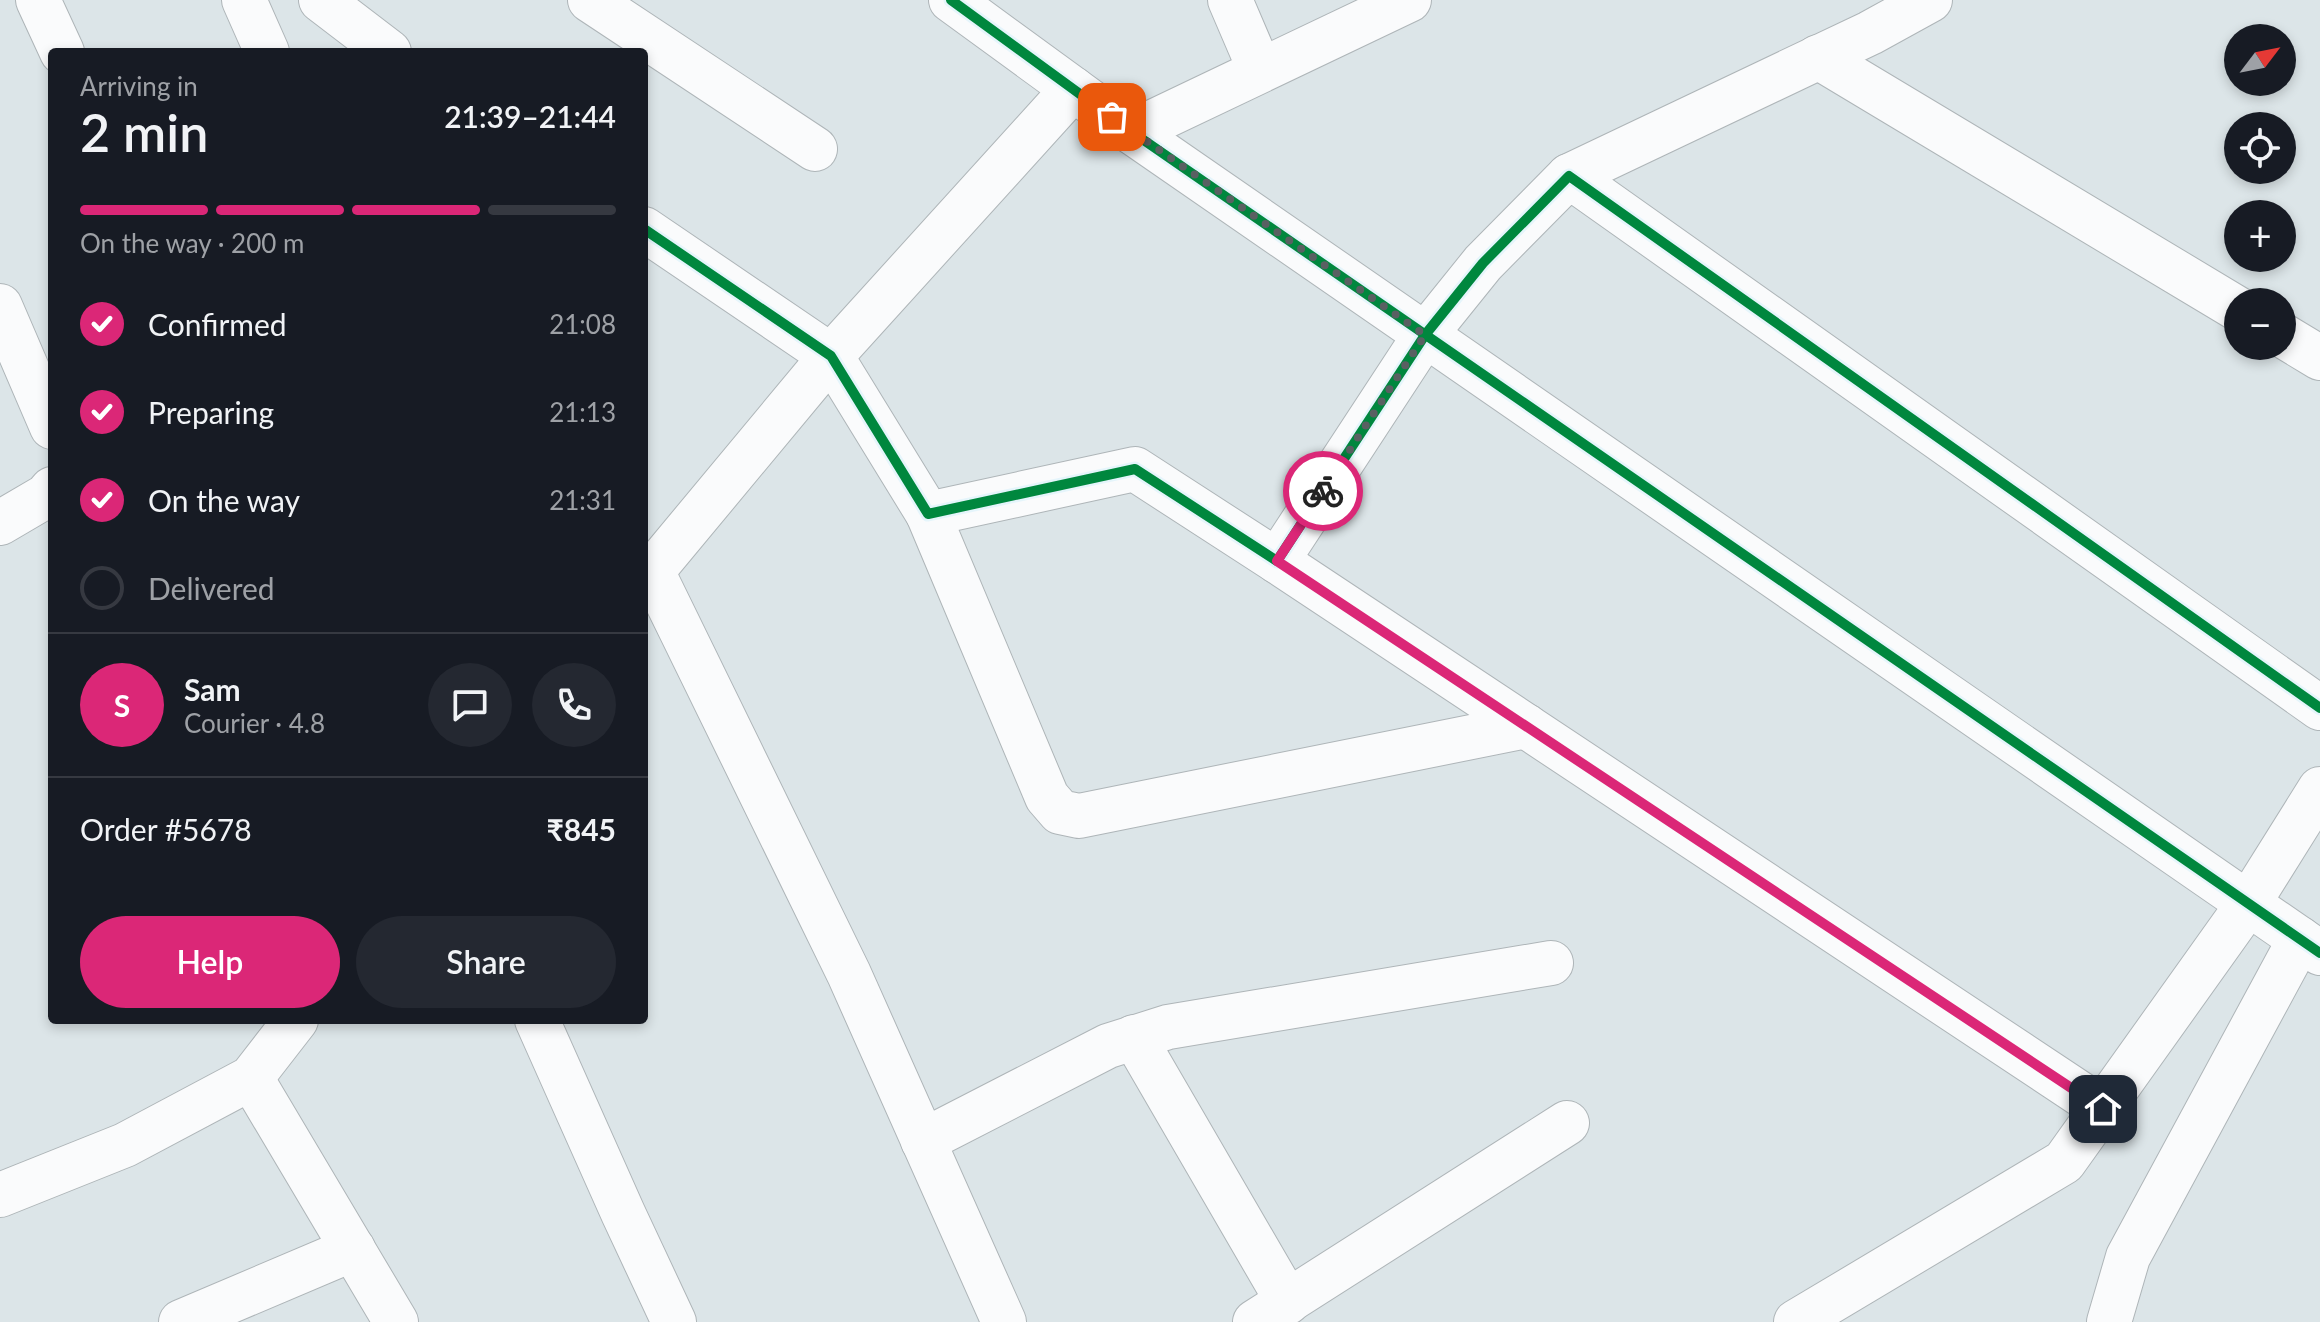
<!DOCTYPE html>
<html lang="en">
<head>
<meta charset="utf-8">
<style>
  body { margin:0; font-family:Lato,sans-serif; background:#242831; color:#f1f3f6; height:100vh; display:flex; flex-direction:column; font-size:30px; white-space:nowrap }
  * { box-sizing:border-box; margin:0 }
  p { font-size:26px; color:#9ea1a6 }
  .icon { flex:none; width:44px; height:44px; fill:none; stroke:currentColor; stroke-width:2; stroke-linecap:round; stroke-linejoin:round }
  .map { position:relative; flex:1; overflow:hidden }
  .panel { position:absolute; left:48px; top:48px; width:600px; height:976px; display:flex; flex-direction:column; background:#171b24; border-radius:8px; box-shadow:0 4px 12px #0003 }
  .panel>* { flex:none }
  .needle { width:52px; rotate:58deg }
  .controls { position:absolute; left:2224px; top:24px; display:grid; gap:16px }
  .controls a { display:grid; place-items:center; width:72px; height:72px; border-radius:50%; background:#171b24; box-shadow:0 4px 12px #0003; font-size:40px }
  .pin { position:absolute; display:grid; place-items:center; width:68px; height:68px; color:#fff; margin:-34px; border-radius:16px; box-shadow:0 4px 12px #0006 }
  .courier { position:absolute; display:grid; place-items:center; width:80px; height:80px; margin:-40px; border:6px solid #db2777; border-radius:50%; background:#fff; color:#222; box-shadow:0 2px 10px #0007 }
  .headline em { font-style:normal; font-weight:600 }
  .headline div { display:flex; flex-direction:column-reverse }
  .headline { display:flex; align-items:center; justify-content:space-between; height:136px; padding:0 32px }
  h1 { font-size:52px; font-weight:600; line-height:60px }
  .bar { display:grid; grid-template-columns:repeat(4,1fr); gap:12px 8px; align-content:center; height:96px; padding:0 32px }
  .bar i { height:10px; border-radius:6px; background:#363941 }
  .bar .active { background:#db2777 }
  .bar p { grid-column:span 4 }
  .line { display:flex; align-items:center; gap:20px; padding:0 32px; border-top:2px solid #363941 }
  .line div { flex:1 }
  .round { display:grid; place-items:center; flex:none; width:84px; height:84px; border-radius:42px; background:#242831 }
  ol { padding:0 32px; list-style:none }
  li { display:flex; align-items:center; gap:24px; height:88px }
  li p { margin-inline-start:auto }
  li .icon { padding:8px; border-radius:50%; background:#db2777; color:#fff; stroke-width:4 }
  li:last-child { color:#9ea1a6 }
  li i { width:44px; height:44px; border:4px solid #363941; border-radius:50% }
  .primary-button { display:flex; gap:16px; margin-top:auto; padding:16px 32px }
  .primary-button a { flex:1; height:92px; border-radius:48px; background:#db2777; color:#fff; font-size:32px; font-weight:600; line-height:92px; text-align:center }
  .primary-button a+a { background:#242831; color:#f1f3f6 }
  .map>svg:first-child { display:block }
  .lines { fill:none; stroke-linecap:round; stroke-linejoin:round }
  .minor-casing { stroke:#aeb5b8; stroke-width:46 }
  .minor { stroke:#fafbfc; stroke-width:44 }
  .cycleway-casing { stroke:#e5f5fb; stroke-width:15 }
  .cycleway { stroke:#00873e; stroke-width:10 }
  .done { stroke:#596062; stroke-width:8; stroke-dasharray:0 14.4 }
  .route { stroke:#db2777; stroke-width:10 }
</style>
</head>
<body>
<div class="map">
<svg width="2320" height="1322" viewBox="0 0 2320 1322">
  <rect width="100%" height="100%" fill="#dce5e8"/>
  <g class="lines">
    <defs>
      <g id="minor">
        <polyline points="38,0 62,52"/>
        <polyline points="244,0 267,52"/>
        <polyline points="321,0 389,52"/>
        <polyline points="590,0 815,149"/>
        <polyline points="951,0 1132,132 2320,953"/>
        <polyline points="1230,0 1260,70"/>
        <polyline points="1818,57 2238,309"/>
        <polyline points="1132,132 1409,0"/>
        <polyline points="1569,176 1870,33 1930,0"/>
        <polyline points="644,229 831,356 928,514 1135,469 1277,561 1425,335 1483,263 1569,176 2320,708"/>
        <polyline points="0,306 52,427"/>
        <polyline points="2282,335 2320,358"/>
        <polyline points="928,514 1047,797 1060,812 1079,816 1526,726"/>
        <polyline points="0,523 46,496 52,489"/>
        <polyline points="1277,561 2103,1109"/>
        <polyline points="652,571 849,974 1004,1322"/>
        <polyline points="644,581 831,356 1073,89"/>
        <polyline points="537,1020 623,1213 674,1322"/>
        <polyline points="1134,1037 1288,1302"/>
        <polyline points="251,1078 396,1322"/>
        <polyline points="923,1141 1108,1046 1168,1027 1551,963"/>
        <polyline points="0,1195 125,1145 251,1078 296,1020"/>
        <polyline points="181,1322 353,1249"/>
        <polyline points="1255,1322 1567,1123"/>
        <polyline points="1796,1322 2064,1162 2248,904 2320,789"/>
        <polyline points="2109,1322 2128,1257 2300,939"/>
      </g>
    </defs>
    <!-- minor casing -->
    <use href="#minor" class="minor-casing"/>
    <!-- minor -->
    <use href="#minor" class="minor"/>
    <defs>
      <g id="cycleway">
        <polyline points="951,0 1132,132 2320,953"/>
        <polyline points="644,229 831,356 928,514 1135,469 1277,561 1425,335 1483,263 1569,176 2320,708"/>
      </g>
    </defs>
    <!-- cycleway casing -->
    <use href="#cycleway" class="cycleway-casing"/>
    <!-- cycleway -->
    <use href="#cycleway" class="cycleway"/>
  </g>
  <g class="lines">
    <!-- done -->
    <polyline class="done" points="1112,117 1425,335 1323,491"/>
    <!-- route -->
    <polyline class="route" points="1323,491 1277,561 2103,1109"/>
  </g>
</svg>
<div class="controls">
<a><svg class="needle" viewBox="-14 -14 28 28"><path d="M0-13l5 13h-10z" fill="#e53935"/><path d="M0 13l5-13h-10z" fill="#9ea1a6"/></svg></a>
<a><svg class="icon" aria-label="locate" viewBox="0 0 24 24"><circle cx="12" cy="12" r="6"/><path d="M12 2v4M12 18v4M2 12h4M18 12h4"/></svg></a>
<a>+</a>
<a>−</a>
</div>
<div class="pin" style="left:1112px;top:117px;background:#ea580c"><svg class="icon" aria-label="bag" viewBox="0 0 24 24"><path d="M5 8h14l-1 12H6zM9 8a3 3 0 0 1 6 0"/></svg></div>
<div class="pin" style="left:2103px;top:1109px;background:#1f2937"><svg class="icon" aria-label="home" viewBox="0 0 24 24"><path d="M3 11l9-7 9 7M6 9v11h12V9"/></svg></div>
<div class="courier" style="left:1323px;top:491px"><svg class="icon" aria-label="bike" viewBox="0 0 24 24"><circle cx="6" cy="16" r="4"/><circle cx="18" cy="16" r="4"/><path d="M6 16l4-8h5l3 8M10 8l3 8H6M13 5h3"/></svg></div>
<section class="panel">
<div class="headline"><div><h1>2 min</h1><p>Arriving in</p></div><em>21:39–21:44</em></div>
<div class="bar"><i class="active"></i><i class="active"></i><i class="active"></i><i></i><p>On the way · 200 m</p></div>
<ol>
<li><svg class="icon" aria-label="check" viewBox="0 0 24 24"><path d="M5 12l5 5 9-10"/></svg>Confirmed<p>21:08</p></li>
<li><svg class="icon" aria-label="check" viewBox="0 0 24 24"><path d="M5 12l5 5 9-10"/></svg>Preparing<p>21:13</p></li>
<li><svg class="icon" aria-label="check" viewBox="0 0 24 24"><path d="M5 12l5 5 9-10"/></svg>On the way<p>21:31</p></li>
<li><i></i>Delivered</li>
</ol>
<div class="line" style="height:144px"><b class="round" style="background:#db2777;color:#fff">S</b><div><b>Sam</b><p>Courier · 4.8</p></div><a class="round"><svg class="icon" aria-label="chat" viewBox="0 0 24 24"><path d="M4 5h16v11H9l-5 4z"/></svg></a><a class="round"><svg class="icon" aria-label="phone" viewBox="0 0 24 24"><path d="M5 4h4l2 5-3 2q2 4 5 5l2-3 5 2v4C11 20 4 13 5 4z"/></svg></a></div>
<div class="line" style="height:104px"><div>Order #5678</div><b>₹845</b></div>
<div class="primary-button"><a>Help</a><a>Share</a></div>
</section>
</div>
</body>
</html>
